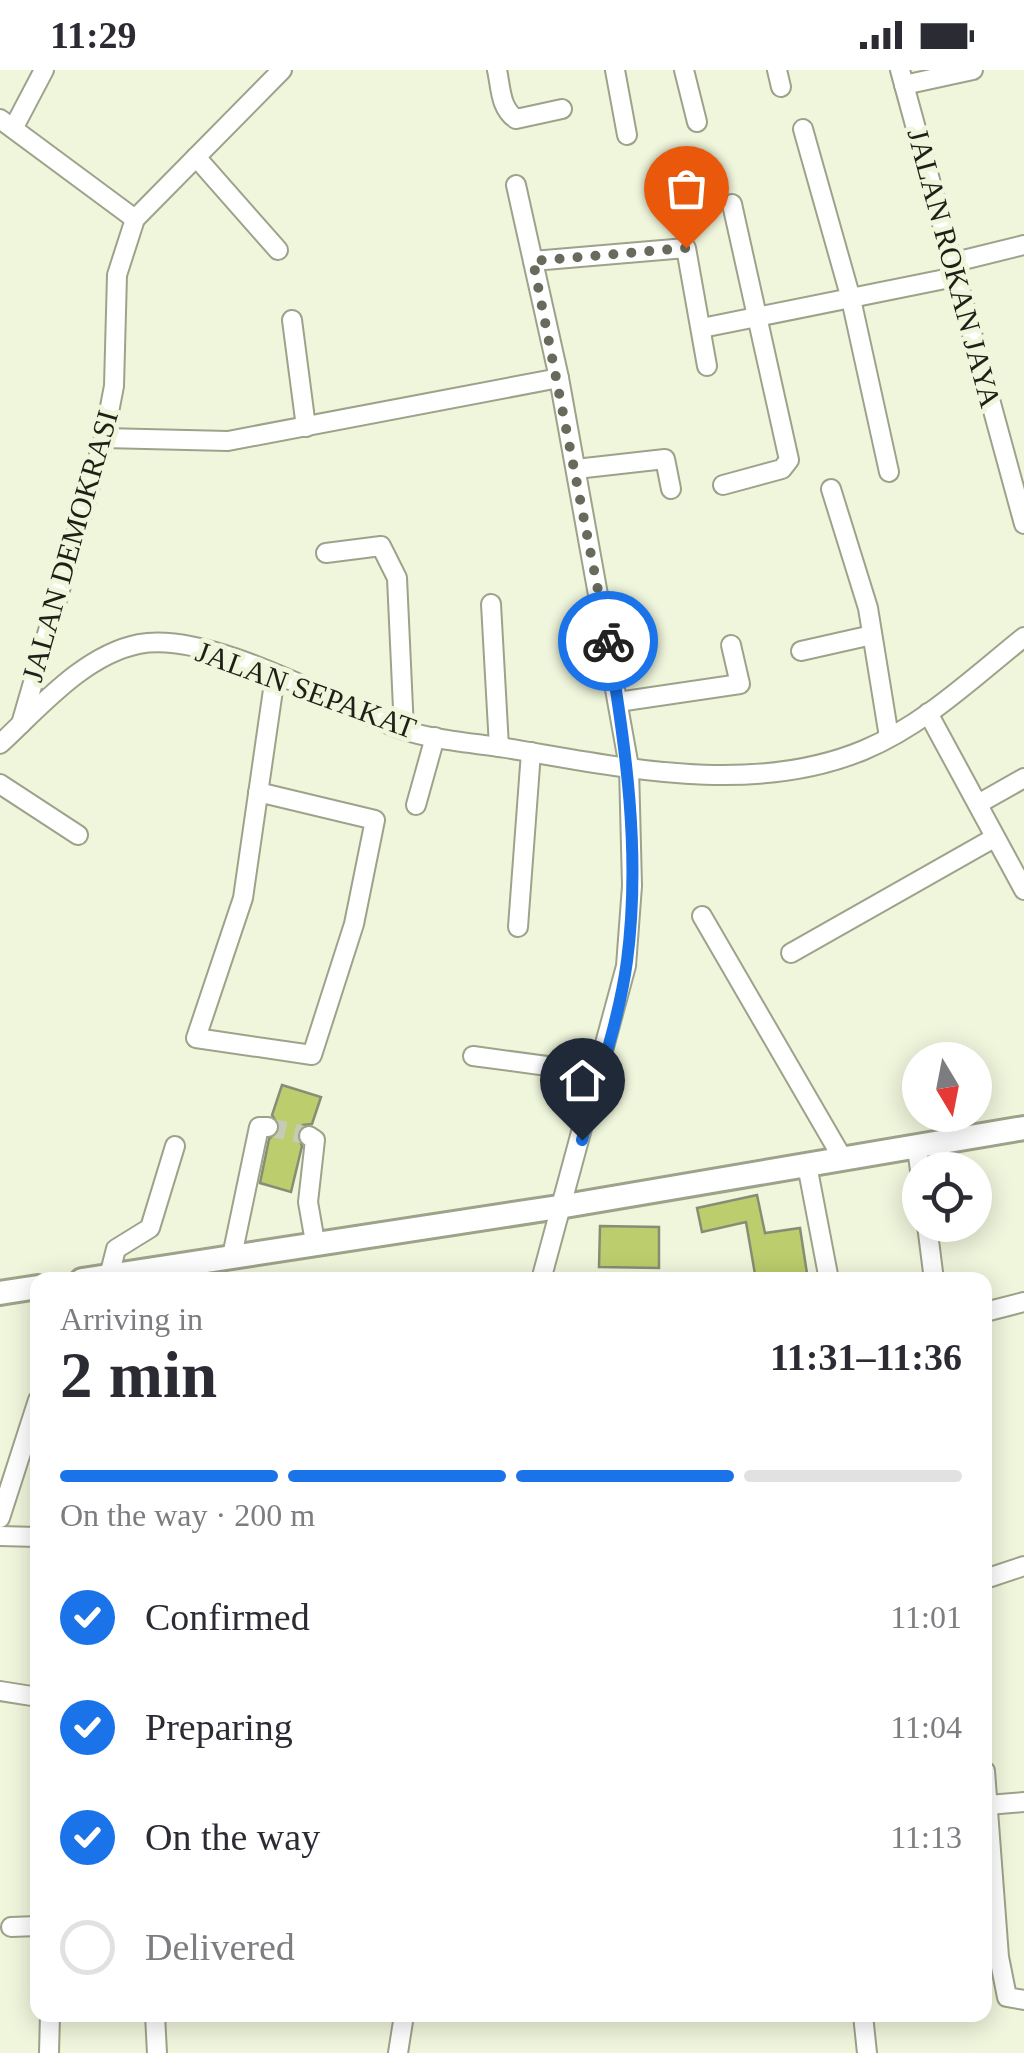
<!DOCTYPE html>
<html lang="en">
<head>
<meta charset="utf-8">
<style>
  body { margin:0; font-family:Georgia,serif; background:#f7f7f7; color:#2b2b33; height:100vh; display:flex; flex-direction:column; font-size:38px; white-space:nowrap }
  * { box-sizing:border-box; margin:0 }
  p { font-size:32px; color:#7c7c81 }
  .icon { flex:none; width:55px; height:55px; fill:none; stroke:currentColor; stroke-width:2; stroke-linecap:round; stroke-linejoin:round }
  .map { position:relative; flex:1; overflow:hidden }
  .drawer { position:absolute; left:30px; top:1202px; width:962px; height:750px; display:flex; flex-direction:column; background:#fff; border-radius:20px; box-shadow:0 5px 25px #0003 }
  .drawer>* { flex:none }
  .needle { width:65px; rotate:170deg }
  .controls { position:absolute; left:902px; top:972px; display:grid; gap:20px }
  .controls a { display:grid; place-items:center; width:90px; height:90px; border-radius:50%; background:#fff; box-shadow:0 5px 25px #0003; font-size:50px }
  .pin { position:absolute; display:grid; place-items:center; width:85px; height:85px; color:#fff; margin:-102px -42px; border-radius:50% 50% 50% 0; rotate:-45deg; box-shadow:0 0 10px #0007 }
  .pin .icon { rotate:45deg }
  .courier { position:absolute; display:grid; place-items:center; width:100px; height:100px; margin:-50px; border:8px solid #1a73e8; border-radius:50%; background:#fff; color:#222; box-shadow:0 2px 12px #0007 }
  .headline em { font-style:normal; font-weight:800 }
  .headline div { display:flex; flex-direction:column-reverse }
  .headline { display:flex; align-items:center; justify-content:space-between; height:170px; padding:0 30px }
  h1 { font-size:65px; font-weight:800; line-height:75px }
  .bar { display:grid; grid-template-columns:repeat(4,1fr); gap:15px 10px; align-content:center; height:120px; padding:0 30px }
  .bar i { height:12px; border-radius:8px; background:#e1e1e2 }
  .bar .on { background:#1a73e8 }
  .bar p { grid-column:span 4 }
  ol { padding:0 30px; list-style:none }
  li { display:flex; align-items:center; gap:30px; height:110px }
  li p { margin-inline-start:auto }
  li .icon { padding:10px; border-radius:50%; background:#1a73e8; color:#fff; stroke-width:4 }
  li:last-child { color:#7c7c81 }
  li i { width:55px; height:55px; border:5px solid #e1e1e2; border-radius:50% }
  .status { display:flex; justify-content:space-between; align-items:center; height:70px; padding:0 50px; background:#fff; direction:ltr }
  .status svg { height:28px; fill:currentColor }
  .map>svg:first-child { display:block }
  .building { fill:#bbcd6d; stroke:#878d75; stroke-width:2.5 }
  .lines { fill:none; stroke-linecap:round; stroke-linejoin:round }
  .minor-tunnel { stroke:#c6cbb5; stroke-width:18; stroke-dasharray:18 9; stroke-linecap:butt }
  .minor-casing { stroke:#9da28a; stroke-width:22 }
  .major-casing { stroke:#9da28a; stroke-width:28 }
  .minor { stroke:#fff; stroke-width:18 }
  .major { stroke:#fff; stroke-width:22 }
  .done { stroke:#686b5c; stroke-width:10; stroke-dasharray:0 18 }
  .route { stroke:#1a73e8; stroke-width:12 }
  .labels { text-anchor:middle; stroke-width:10; stroke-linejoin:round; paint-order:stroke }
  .street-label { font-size:30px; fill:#1e2017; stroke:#f0f6dc }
</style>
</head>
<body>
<div class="status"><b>11:29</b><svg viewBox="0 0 49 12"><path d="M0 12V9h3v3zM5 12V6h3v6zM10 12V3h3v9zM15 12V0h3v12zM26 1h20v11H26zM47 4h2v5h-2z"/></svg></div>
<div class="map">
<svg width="1024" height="1983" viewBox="0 0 1024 1983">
  <rect width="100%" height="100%" fill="#f0f6dc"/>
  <!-- building -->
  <g class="building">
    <polygon points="282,1015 321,1027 312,1054 303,1055 297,1064 302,1076 291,1122 260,1113 269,1069 280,1058 272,1045"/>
    <polygon points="757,1125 765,1163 800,1158 808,1210 756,1210 746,1152 702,1162 697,1138"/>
    <polygon points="600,1156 659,1157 659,1198 599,1197"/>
  </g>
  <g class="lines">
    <!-- minor-tunnel -->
    <polyline class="minor-tunnel" points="268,1057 309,1066"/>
    <defs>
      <g id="minor">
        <path d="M 497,0 C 501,18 500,38 516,49 L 562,39"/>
        <polyline points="615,0 627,65"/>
        <polyline points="684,0 697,52"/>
        <polyline points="777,0 781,17"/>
        <polyline points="900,0 1024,454"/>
        <polyline points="904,15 973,0"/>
        <polyline points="0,49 135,149"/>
        <polyline points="14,57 44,0"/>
        <polyline points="803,59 851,229 889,402"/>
        <polyline points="196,87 278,180"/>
        <polyline points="516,115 559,308 629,697 632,816 626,896 541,1210"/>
        <polyline points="533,191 686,178 707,296"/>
        <polyline points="951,193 1024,175"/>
        <polyline points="292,250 306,357"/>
        <polyline points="702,258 955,207"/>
        <polyline points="104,368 228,371 559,308"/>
        <polyline points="576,399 665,389 671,419"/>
        <polyline points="723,415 782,399 789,390 732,134"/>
        <polyline points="831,419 868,538 889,667"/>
        <polyline points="326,483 381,476 397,508 404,660"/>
        <polyline points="491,534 499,677"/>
        <polyline points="801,581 872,565"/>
        <polyline points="618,632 740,614 731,575"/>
        <polyline points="928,643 1024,820"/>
        <polyline points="21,654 104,368 114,316 117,205 135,149 282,0"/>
        <path d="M 0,674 C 40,637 84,585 139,574 C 207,561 325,628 388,654 C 424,670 467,672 506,678 C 621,697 751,727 864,680 C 924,655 974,607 1024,567"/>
        <polyline points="0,714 78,765"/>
        <polyline points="258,722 375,750 354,854 312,985 196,968 243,828 275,606"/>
        <polyline points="978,734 1024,708"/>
        <polyline points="416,735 435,667"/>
        <polyline points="702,846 843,1089"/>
        <polyline points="518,857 531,682"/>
        <polyline points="791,883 994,768"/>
        <polyline points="473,986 599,1003"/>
        <polyline points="309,1066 315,1070 308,1132 315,1172"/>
        <polyline points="917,1077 920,1101"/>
        <polyline points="807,1095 829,1210"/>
        <polyline points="927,1155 934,1210"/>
        <polyline points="232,1186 259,1057 268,1057"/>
        <polyline points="109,1206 116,1179 150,1158 175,1076"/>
        <polyline points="985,1242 1024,1232"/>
        <polyline points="0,1448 38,1330"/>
        <polyline points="0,1466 38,1467"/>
        <polyline points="985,1509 1024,1496"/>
        <polyline points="0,1621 38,1627"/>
        <polyline points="985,1701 999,1887 1007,1927 1024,1930"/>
        <polyline points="988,1735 1024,1732"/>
        <polyline points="11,1857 38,1856"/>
        <polyline points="155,1945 157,1983"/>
        <polyline points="863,1945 867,1983"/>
        <polyline points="49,1983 50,1945"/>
        <polyline points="398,1983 404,1945"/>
      </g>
      <g id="major">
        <polyline points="82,1210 565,1136 1024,1058"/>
        <polyline points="0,1223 38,1217"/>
      </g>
    </defs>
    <!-- minor casing -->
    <use href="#minor" class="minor-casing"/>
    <!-- major casing -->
    <use href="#major" class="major-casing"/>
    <!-- minor -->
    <use href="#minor" class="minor"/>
    <!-- major -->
    <use href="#major" class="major"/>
  </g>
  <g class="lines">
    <!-- done -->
    <polyline class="done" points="608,571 533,191 686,178"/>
    <!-- route -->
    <path class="route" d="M 582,1070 C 597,1012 619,951 627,891 C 641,784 626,677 608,571"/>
  </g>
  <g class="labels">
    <!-- street labels -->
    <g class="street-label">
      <text transform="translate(954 198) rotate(75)" y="10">JALAN ROKAN JAYA</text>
      <text transform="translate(70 476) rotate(-74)" y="10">JALAN DEMOKRASI</text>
      <text transform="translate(306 620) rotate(20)" y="10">JALAN SEPAKAT</text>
    </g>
  </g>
</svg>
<div class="controls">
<a><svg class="needle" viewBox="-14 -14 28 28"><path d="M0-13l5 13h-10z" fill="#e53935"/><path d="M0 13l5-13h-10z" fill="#7c7c81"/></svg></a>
<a><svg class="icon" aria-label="locate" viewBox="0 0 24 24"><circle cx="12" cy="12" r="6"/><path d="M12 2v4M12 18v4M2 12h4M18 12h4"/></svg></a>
</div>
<div class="pin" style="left:686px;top:178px;background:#ea580c"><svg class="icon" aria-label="bag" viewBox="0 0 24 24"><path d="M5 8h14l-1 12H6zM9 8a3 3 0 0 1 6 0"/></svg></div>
<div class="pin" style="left:582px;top:1070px;background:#1f2937"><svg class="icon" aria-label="home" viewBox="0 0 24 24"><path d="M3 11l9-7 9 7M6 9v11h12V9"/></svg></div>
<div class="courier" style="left:608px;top:571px"><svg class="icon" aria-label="bike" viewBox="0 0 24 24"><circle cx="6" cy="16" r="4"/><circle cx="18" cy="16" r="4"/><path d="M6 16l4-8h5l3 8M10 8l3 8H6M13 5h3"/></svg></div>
<section class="drawer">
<div class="headline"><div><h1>2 min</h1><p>Arriving in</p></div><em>11:31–11:36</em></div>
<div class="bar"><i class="on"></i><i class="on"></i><i class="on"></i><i></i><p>On the way · 200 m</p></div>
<ol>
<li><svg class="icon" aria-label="check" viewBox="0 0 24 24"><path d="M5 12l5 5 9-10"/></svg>Confirmed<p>11:01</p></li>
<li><svg class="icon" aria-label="check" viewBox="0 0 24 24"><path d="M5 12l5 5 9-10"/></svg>Preparing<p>11:04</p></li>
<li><svg class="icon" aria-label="check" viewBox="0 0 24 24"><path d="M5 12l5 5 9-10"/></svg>On the way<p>11:13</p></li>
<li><i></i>Delivered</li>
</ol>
</section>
</div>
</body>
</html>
